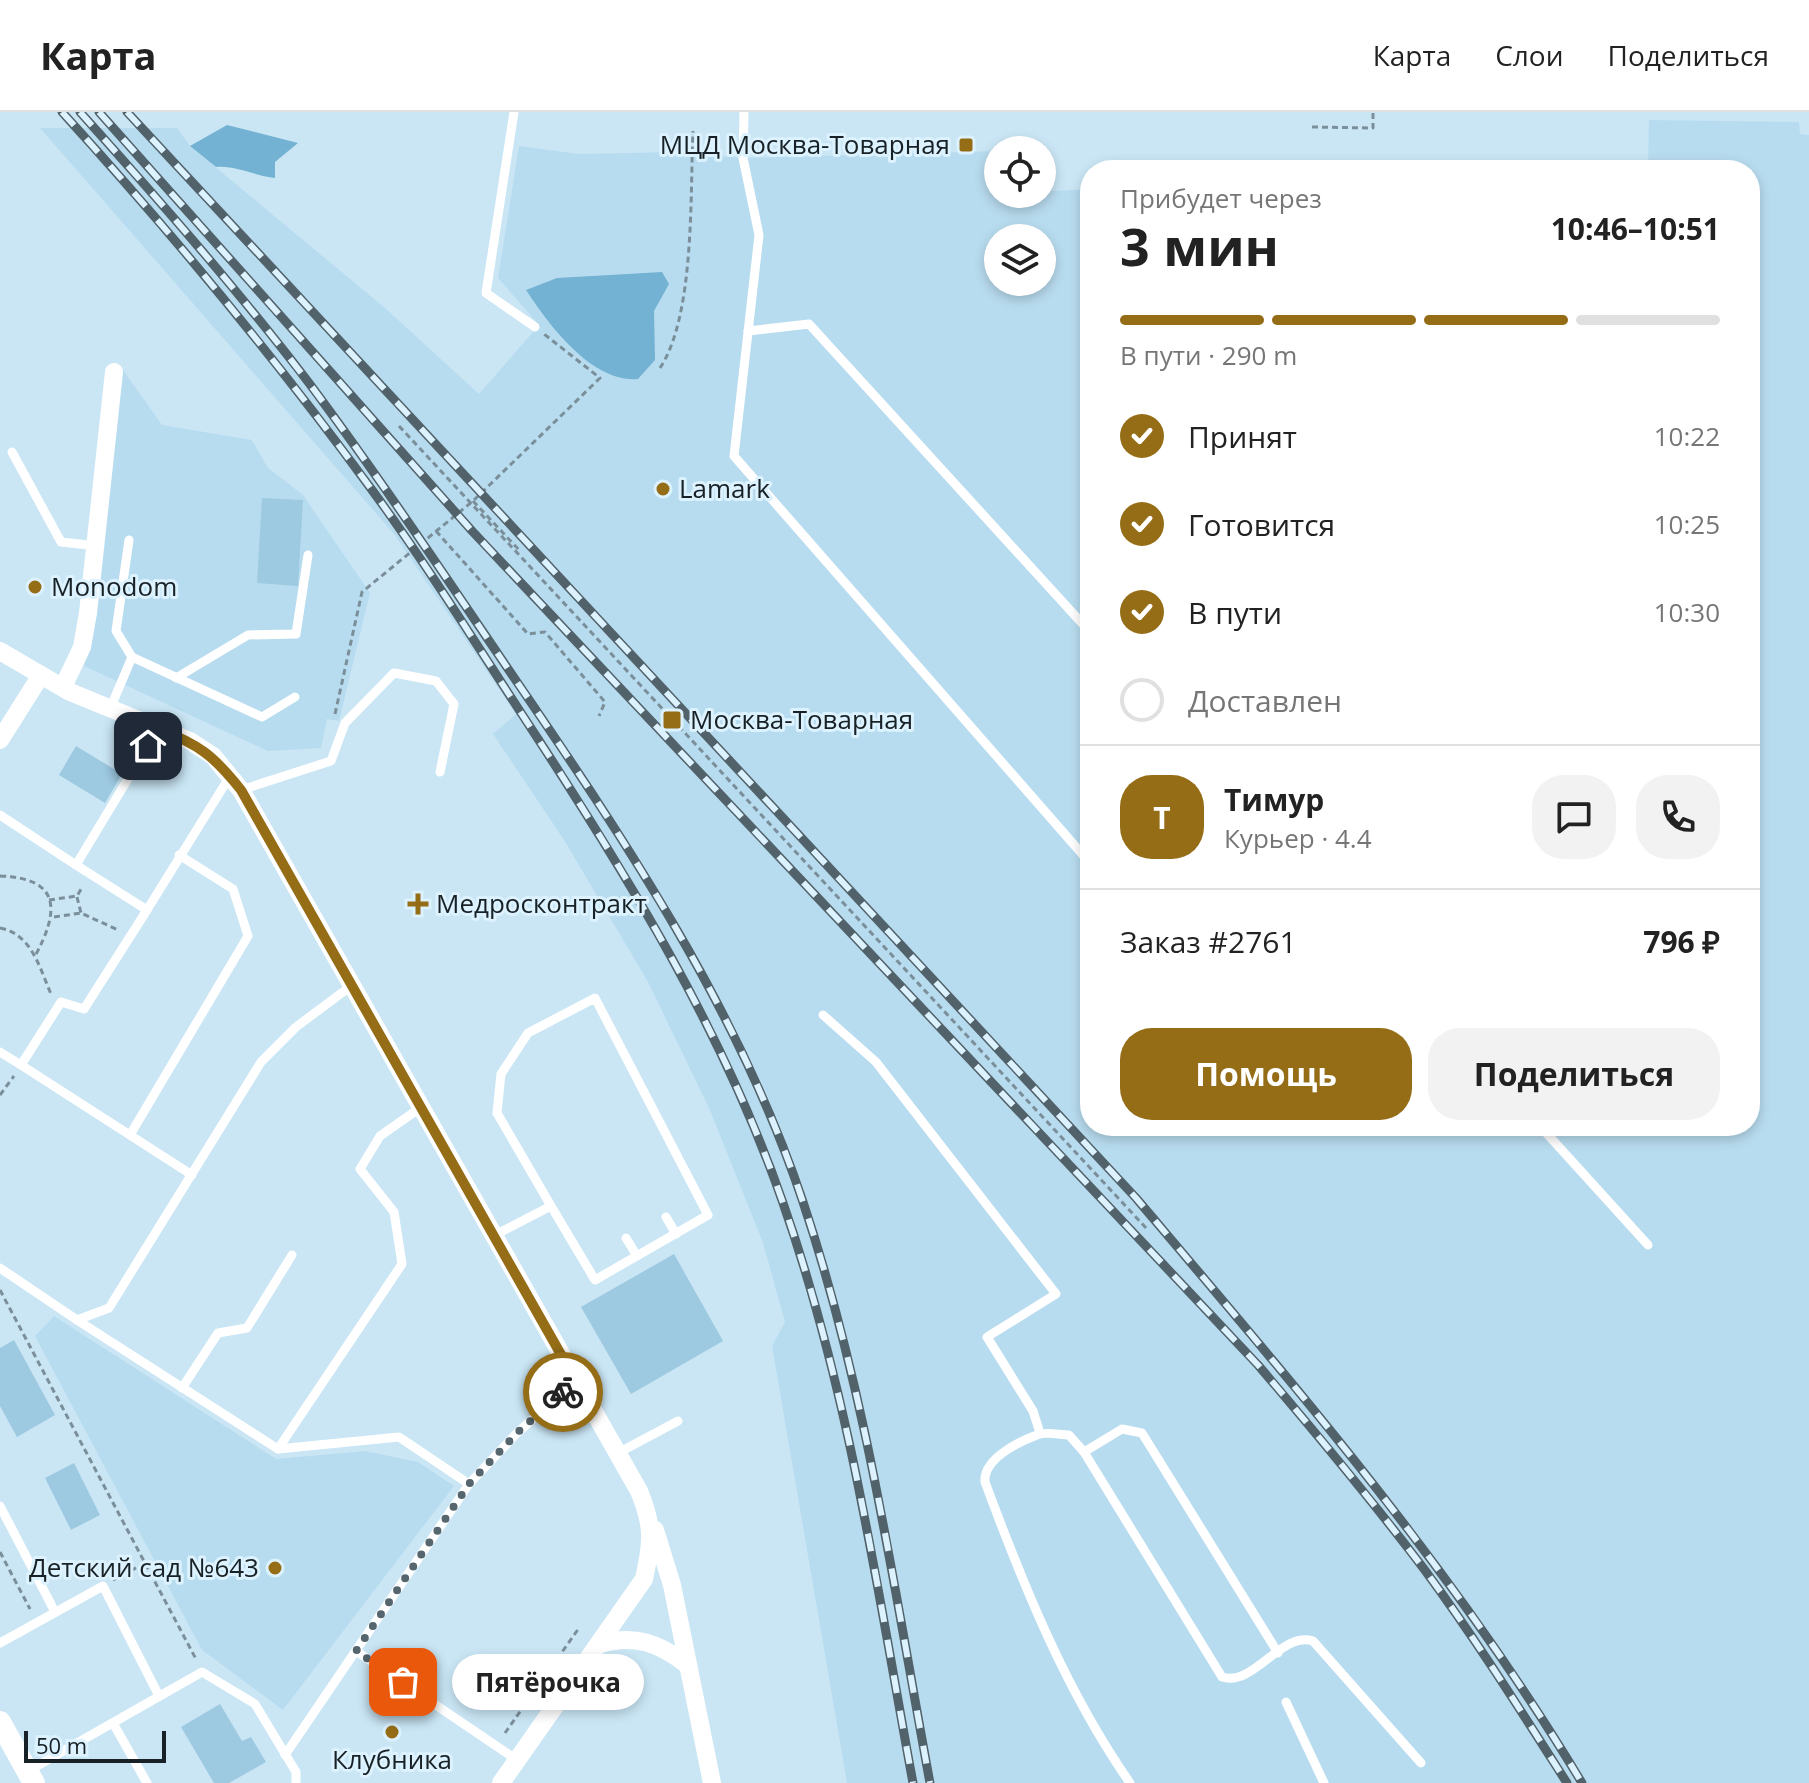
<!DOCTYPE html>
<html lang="ru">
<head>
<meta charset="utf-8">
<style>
  body { margin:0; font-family:"Open Sans",sans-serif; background:#f2f2f2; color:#222; height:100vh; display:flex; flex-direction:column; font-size:30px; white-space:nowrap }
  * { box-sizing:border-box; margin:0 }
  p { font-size:26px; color:#767676 }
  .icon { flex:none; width:44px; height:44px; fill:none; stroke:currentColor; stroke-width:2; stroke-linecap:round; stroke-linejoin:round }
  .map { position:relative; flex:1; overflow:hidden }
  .details { position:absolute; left:1080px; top:48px; width:680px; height:976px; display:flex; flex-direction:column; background:#fff; border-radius:32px; box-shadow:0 4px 12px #0003 }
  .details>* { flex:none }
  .controls { position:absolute; left:984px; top:24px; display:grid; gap:16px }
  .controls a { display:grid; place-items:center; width:72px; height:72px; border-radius:50%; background:#fff; box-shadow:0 4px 12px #0003; font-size:40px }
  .scale { position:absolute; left:24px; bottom:20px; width:142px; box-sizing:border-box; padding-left:8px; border:4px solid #172126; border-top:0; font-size:22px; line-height:28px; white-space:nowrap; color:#172126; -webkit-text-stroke:6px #dcf2fe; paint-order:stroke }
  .pin { position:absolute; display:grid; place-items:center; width:68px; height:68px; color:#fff; margin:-34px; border-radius:16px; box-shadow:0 4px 12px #0006 }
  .courier { position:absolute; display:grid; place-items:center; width:80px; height:80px; margin:-40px; border:6px solid #946d16; border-radius:50%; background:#fff; color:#222; box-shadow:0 2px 10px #0007 }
  .bubble { position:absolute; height:56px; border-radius:28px; background:#fff; box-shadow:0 4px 12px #0003; font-size:26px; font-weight:700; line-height:56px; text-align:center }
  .overview em { font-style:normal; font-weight:700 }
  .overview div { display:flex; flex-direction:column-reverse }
  .overview { display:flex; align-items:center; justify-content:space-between; height:136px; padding:0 40px }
  h1 { font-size:52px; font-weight:700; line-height:60px }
  .bar { display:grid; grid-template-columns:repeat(4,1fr); gap:12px 8px; align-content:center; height:96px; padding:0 40px }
  .bar i { height:10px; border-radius:6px; background:#e0e0e0 }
  .bar .current { background:#946d16 }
  .bar p { grid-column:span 4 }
  .line { display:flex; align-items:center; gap:20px; padding:0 40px; border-top:2px solid #e0e0e0 }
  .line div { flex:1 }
  .round { display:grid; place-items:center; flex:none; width:84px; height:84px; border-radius:32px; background:#f2f2f2 }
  ol { padding:0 40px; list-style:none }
  li { display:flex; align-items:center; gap:24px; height:88px }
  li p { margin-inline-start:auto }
  li .icon { padding:8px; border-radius:50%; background:#946d16; color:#fff; stroke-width:4 }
  li:last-child { color:#767676 }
  li i { width:44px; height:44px; border:4px solid #e0e0e0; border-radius:50% }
  .button { display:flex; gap:16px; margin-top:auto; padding:16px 40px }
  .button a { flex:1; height:92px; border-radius:32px; background:#946d16; color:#fff; font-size:32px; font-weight:700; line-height:92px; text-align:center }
  .button a+a { background:#f2f2f2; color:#222 }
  header { display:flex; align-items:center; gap:48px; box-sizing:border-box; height:112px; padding:0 40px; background:#fff; border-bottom:2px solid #e0e0e0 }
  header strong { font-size:38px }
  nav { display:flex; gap:44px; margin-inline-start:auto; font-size:28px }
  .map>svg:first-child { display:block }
  .built { fill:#b8dcef; fill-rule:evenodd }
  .green { fill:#9dc9e1 }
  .forest { fill:#73b2d2 }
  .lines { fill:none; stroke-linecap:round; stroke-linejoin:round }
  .path { stroke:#7b8f9a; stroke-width:3; stroke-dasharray:6 4; stroke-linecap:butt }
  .service { stroke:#fff; stroke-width:9 }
  .minor { stroke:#fff; stroke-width:18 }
  .tertiary { stroke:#fff; stroke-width:22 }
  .rail-casing { stroke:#52626a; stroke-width:9 }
  .rail { stroke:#dcf2fe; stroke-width:6; stroke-dasharray:18; stroke-linecap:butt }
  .done { stroke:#56666e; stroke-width:8; stroke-dasharray:0 14.4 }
  .route { stroke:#946d16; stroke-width:10 }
  .poi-dot { fill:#946d16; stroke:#dcf2fe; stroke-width:3 }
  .labels { text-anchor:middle; stroke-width:6; stroke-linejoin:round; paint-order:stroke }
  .poi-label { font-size:26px; fill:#172126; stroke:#dcf2fe; text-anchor:start }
</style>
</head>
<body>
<header>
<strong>Карта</strong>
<nav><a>Карта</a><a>Слои</a><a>Поделиться</a></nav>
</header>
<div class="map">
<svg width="1809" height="1671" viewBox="0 0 1809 1671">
  <rect width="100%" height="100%" fill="#cae6f5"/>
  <!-- built -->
  <g class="built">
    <path d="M 1649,8 L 1799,10 L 1800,22 L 1809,23 L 1809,1671 L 847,1671 L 772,1234 L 785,1210 L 763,1131 L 709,996 L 648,870 L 564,728 L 493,622 L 516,602 L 394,422 L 40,16 L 177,16 L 190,34 L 385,196 L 479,282 L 539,213 L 498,166 L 519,34 L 579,42 L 677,40 L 744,46 L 998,39 L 998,82 L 1090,77 L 1090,1014 L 1750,1014 L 1750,58 L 1205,58 L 1205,51 L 1648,52 ZM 998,126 L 1042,126 L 1042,170 L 998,170 Z"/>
    <polygon points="121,255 162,313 252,328 268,356 303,383 370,481 339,609 327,607 321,636 268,639 84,554 94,504"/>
    <polygon points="54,1204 276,1347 365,1339 418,1350 454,1374 283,1598 202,1538 35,1224"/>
  </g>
  <!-- green -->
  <g class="green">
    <polygon points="262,386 303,388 298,474 257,471"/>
    <polygon points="76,634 122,662 105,691 59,663"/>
    <polygon points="674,1142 723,1229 631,1282 581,1195"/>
    <polygon points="14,1228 55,1303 17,1325 0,1294 0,1236"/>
    <polygon points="74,1351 100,1403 71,1418 45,1366"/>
    <polygon points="220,1592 242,1629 251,1625 266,1650 229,1671 214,1671 181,1615"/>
  </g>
  <!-- forest -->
  <g class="forest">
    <path d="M 227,13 L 298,31 L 275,50 L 275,66 C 255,64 236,53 216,55 L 190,34 Z"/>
    <path d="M 662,160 L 669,172 L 654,199 L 655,248 L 638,267 C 592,271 549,213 526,178 L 557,166 Z"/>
  </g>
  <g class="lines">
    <!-- path -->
    <g class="path">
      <polyline points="1312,15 1373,16 1373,0"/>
      <path d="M 660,256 C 695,203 690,83 693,19"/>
      <polyline points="399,314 1147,1117"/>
      <polyline points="473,389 521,440"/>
      <polyline points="436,419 528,522 545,520 605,590 599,604"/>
      <polyline points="335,602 362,480 473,389 600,266 544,222"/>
      <path d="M 0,764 C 62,766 59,800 35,844"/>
      <polyline points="77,785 81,801"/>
      <polyline points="49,788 77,784 83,774"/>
      <polyline points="54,805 81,801 118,818"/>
      <path d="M 0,816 C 32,822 40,857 51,882"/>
      <polyline points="0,983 14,964"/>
      <polyline points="0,1178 197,1549"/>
      <polyline points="0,1440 30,1497"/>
      <polyline points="113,1468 145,1451"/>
      <polyline points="505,1621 579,1516"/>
    </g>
    <!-- service -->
    <g class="service">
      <polyline points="514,0 486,181 535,215"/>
      <polyline points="744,0 743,46 759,123 734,344 1090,751"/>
      <polyline points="748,219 809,212 1090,520"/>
      <polyline points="12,340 61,430 97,434"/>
      <polyline points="129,428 116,519 132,545"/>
      <polyline points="176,566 248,523 296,522 308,443"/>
      <polyline points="110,597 132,545 262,605 295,585"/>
      <polyline points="158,617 76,753 147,798 230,664"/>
      <polyline points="241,678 331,649 345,611 394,561 436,569 454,592 440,660"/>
      <polyline points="0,703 76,753"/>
      <polyline points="823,903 876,950 1056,1182 987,1225 1033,1299 1040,1321"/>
      <polyline points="0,940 21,953 61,890 84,897 147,798"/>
      <polyline points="21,953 192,1063"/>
      <polyline points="1540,1014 1648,1133"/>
      <polyline points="130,1023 248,824 233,777 179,743"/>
      <polyline points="666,1105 676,1122"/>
      <polyline points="493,1124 551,1094 497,1001 501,962 528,921 595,886 708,1103 595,1168 551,1094"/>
      <polyline points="626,1126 637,1144"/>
      <polyline points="0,1156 77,1208 109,1196 261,950 296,915 351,874"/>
      <polyline points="77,1208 278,1337 399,1325 469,1372"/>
      <polyline points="182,1276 218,1221 247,1216 292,1143"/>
      <polyline points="278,1337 402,1152 394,1100 360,1057 380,1024 420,996"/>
      <polyline points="1084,1340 1122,1317 1142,1321 1278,1541"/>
      <polyline points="618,1341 678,1309"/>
      <polyline points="0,1394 55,1500"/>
      <polyline points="0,1531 103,1474 159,1584"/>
      <polyline points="356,1539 517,1648"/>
      <polyline points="1286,1590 1324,1671"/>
      <polyline points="113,1611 147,1671"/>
      <polyline points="285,1643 469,1372 517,1321 576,1269"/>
      <polyline points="28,1659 202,1560 255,1592 296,1660 296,1671"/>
      <path d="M 1130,1671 C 1066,1579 1024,1475 985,1370 C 983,1347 1018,1330 1037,1323 C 1046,1319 1059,1323 1069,1323 L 1084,1340 L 1222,1565 C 1254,1575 1281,1519 1313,1529 L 1421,1651"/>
    </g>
    <!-- minor -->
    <g class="minor">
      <path d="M 0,539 L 70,580 L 190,629 L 213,644 L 241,678 L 639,1379 C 654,1415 652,1430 644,1467 L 501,1671"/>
      <polyline points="63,575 82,535 88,501 114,260"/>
      <polyline points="0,628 41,563"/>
      <polyline points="655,1418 672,1473 712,1671"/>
      <path d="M 600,1532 C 634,1522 659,1531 686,1552"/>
    </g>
    <!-- tertiary -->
    <polyline class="tertiary" points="0,1610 34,1671"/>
    <defs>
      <g id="rail">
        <path d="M 62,0 C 172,121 276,247 372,378 C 427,453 476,532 527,610 C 627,763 723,918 783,1091 C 849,1279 877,1476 913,1671"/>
        <path d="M 80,0 C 159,88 237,177 309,271 C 382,369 449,470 517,570 C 629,734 740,901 803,1090 C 866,1278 894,1477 930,1671"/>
        <path d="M 99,0 L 473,420 L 1258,1253 C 1315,1320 1371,1387 1424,1457 C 1475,1526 1521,1599 1567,1671"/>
        <path d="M 127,0 L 1136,1086 C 1295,1274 1455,1459 1582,1671"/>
      </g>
    </defs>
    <!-- rail casing -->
    <use href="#rail" class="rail-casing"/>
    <!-- rail -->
    <use href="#rail" class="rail"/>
  </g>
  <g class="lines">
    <!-- done -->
    <polyline class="done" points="403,1570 356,1539 469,1372 517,1321 563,1280"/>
    <!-- route -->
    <path class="route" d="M 148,634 L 158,617 C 199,632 214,644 241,678 L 576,1269 L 563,1280"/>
  </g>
  <!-- markers -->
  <g class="poi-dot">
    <rect x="958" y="25" width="16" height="16" rx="4"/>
    <circle cx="663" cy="377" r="8"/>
    <circle cx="35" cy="475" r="8"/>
    <rect x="662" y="598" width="20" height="20" rx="4"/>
    <path d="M414 780h8v8h8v8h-8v8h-8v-8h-8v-8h8z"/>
    <circle cx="275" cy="1456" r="8"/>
    <circle cx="392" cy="1620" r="8"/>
  </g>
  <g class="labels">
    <!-- poi labels -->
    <g class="poi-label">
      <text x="950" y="42" text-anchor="end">МЦД Москва-Товарная</text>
      <text x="679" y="386">Lamark</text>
      <text x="51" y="484">Monodom</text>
      <text x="690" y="617">Москва-Товарная</text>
      <text x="436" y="801">Медросконтракт</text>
      <text x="259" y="1465" text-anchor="end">Детский сад №643</text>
      <text x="392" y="1657" text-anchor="middle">Клубника</text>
    </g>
  </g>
</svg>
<div class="controls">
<a><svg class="icon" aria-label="locate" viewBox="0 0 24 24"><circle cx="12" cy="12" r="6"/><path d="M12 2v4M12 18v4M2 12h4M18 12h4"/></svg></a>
<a><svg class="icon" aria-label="layers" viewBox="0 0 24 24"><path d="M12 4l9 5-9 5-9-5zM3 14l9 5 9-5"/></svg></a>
</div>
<div class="scale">50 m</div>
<div class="pin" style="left:403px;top:1570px;background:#ea580c"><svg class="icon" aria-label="bag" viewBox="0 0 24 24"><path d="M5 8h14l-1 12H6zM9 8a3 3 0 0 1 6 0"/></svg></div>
<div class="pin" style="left:148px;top:634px;background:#1f2937"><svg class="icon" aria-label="home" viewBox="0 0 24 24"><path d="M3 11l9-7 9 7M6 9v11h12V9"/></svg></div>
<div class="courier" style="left:563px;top:1280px"><svg class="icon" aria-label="bike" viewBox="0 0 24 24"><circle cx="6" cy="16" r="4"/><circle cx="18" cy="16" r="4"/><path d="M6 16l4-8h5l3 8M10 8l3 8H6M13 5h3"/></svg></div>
<div class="bubble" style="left:452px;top:1542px;width:192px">Пятёрочка</div>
<section class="details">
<div class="overview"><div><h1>3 мин</h1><p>Прибудет через</p></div><em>10:46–10:51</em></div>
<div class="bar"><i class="current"></i><i class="current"></i><i class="current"></i><i></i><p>В пути · 290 m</p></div>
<ol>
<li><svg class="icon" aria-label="check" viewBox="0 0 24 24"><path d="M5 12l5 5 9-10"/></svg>Принят<p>10:22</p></li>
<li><svg class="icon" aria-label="check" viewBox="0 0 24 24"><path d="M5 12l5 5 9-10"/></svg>Готовится<p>10:25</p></li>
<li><svg class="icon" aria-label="check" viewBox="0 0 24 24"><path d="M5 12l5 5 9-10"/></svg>В пути<p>10:30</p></li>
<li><i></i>Доставлен</li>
</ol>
<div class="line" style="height:144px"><b class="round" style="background:#946d16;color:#fff">Т</b><div><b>Тимур</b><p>Курьер · 4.4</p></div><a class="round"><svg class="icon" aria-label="chat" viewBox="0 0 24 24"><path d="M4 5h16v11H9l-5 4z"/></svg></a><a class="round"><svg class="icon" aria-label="phone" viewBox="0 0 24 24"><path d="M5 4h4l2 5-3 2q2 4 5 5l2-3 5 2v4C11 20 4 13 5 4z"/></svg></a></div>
<div class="line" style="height:104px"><div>Заказ #2761</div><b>796 ₽</b></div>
<div class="button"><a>Помощь</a><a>Поделиться</a></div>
</section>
</div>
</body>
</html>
